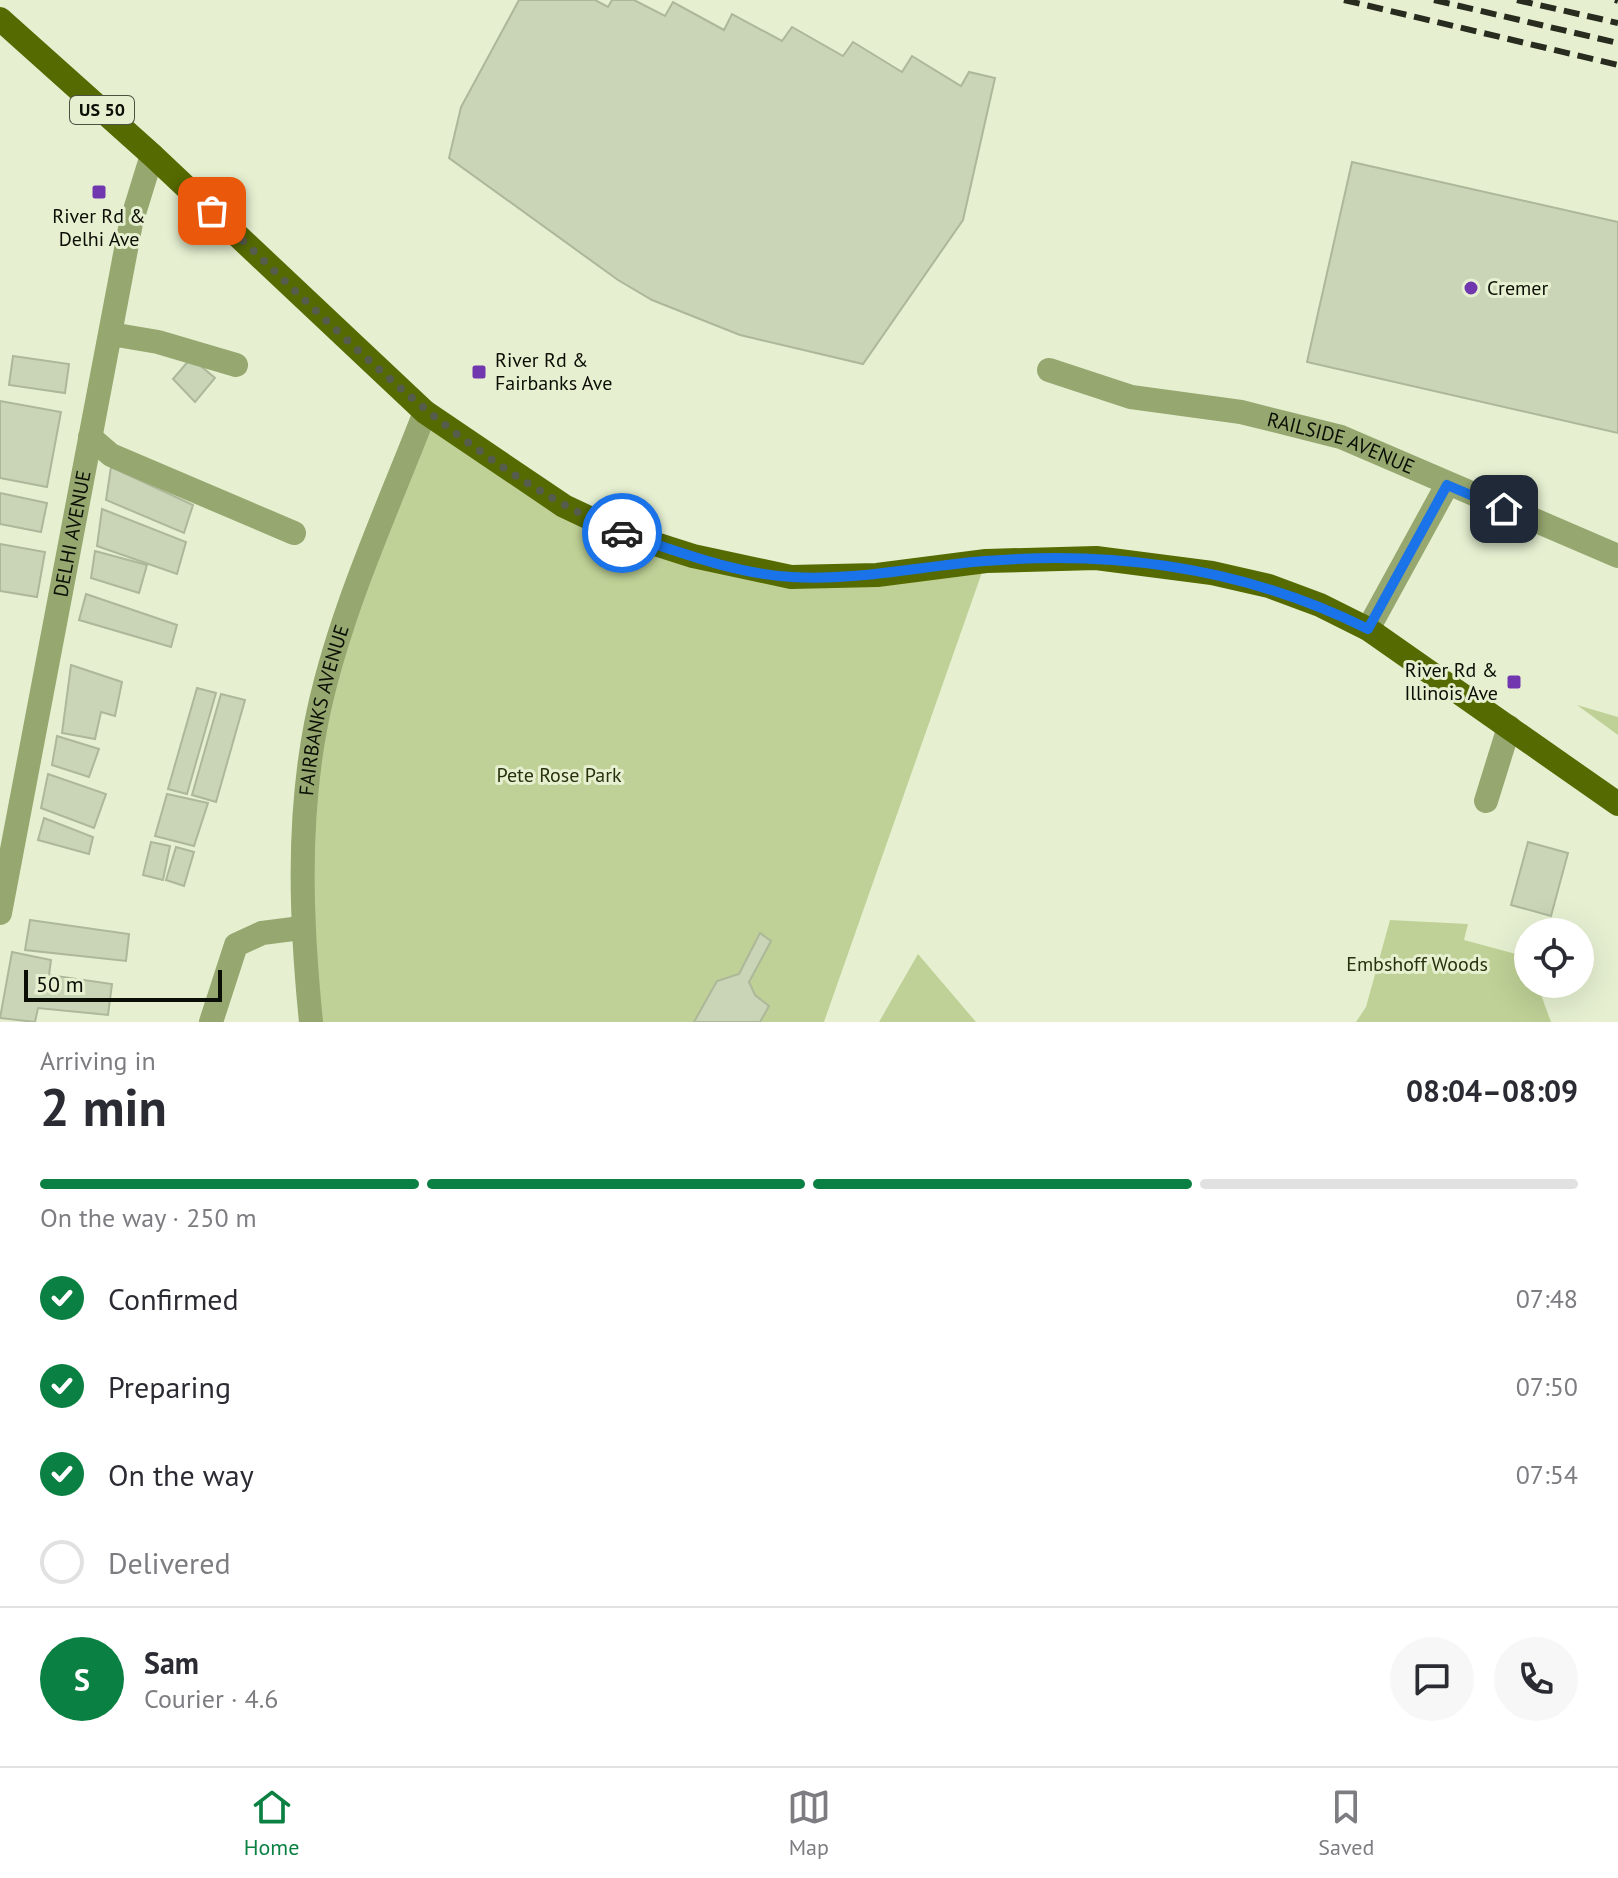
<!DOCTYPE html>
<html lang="en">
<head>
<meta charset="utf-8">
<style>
  body { margin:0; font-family:"PT Sans",sans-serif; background:#f7f7f7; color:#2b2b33; height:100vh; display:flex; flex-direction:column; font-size:30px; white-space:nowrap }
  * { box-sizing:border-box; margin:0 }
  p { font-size:26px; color:#7c7c81 }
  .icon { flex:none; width:44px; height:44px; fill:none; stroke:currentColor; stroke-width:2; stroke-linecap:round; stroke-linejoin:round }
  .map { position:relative; height:1022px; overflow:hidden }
  .details { display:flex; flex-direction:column; background:#fff; flex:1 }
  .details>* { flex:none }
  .controls { position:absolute; left:1514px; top:918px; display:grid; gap:16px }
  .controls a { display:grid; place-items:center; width:80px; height:80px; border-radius:50%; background:#fff; box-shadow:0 8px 32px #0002; font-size:40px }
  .scale { position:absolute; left:24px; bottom:20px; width:198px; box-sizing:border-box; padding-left:8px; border:4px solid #0a0e04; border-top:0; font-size:22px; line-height:28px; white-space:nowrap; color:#0a0e04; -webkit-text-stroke:6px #e6f0d1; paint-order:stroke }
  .pin { position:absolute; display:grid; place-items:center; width:68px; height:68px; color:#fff; margin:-34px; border-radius:16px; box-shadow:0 4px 12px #0006 }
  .courier { position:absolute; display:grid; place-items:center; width:80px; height:80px; margin:-40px; border:6px solid #1a73e8; border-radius:50%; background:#fff; color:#222; box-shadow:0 2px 10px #0007 }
  .overview em { font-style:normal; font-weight:700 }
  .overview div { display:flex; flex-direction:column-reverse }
  .overview { display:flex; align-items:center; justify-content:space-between; height:136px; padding:0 40px }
  h1 { font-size:52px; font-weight:700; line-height:60px }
  .bar { display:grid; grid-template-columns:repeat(4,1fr); gap:12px 8px; align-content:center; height:96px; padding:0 40px }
  .bar i { height:10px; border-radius:6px; background:#e1e1e2 }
  .bar .selected { background:#0b8043 }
  .bar p { grid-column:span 4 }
  .line { display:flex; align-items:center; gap:20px; padding:0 40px; border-top:2px solid #e1e1e2 }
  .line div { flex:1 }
  .round { display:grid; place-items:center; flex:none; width:84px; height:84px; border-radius:42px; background:#f7f7f7 }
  ol { padding:0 40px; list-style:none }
  li { display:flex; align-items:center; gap:24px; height:88px }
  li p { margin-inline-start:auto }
  li .icon { padding:8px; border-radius:50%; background:#0b8043; color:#fff; stroke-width:4 }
  li:last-child { color:#7c7c81 }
  li i { width:44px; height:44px; border:4px solid #e1e1e2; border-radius:50% }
  .menu { display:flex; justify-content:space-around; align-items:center; height:112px; border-top:2px solid #e1e1e2; background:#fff; font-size:22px; color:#7c7c81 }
  .menu a { display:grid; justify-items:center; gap:4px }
  .menu .selected { color:#0b8043 }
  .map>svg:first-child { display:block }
  .green { fill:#bfd196 }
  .building { fill:#cad4b6; stroke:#adb799; stroke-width:2 }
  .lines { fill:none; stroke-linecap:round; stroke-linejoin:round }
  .minor { stroke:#96a76f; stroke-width:24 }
  .major { stroke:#556a00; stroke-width:24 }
  .rail { stroke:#272c1f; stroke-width:6; stroke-dasharray:16 8; stroke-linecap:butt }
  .done { stroke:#575d4c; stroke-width:8; stroke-dasharray:0 14.4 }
  .route { stroke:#1a73e8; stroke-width:10 }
  .poi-dot { fill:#7137ae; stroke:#e6f0d1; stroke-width:3 }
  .labels { text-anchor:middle; stroke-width:6; stroke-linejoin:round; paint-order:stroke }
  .shield { fill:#e6f0d1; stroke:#4c5242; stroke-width:2 }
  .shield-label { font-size:18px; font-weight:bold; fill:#0a0e04 }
  .poi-label { font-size:20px; fill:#0a0e04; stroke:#e6f0d1; text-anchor:start }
  .street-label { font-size:20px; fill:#0a0e04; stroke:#e6f0d1 }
  .park-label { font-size:20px; fill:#27310c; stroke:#e6f0d1 }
</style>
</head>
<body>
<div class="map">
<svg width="1618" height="1022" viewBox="0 0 1618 1022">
  <rect width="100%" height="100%" fill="#e6f0d1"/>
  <!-- green -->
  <g class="green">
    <polygon points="425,412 564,506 791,577 986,561 824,1022 311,1022 316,723"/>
    <polygon points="1577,705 1618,717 1618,735"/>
    <polygon points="1390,920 1468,924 1464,940 1527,957 1528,984 1537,984 1551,1022 1356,1022 1366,1007"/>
    <polygon points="918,954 976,1022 879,1022"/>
  </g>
  <!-- building -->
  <g class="building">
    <polygon points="519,0 595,0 608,7 612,0 634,0 665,16 673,2 724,30 732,14 782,41 792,27 843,56 853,42 902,72 912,56 961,86 969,72 995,78 963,220 863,364 740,335 652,300 618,280 449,158 461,107"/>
    <polygon points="1352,162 1618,222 1618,433 1307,362"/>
    <polygon points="13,356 69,364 65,393 9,385"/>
    <polygon points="191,358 215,378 195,402 173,379"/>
    <polygon points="0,401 61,412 47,487 0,478"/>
    <polygon points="111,467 193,505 184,533 106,500"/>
    <polygon points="0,493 47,503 41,532 0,524"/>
    <polygon points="102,509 186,542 177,574 97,546"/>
    <polygon points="0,544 45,552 37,597 0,591"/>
    <polygon points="95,551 147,565 139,593 91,578"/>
    <polygon points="86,594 177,625 171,647 79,620"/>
    <polygon points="71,665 122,682 115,716 101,712 95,739 62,733"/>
    <polygon points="197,688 216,693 187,794 168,789"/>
    <polygon points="221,694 245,700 216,802 192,795"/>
    <polygon points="57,736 99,749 89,777 52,765"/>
    <polygon points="48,774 106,794 94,828 41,808"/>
    <polygon points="167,794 208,803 194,846 155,836"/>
    <polygon points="44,818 93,837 89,854 38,840"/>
    <polygon points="151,842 170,846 163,880 143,875"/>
    <polygon points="1528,842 1568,853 1551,916 1511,905"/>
    <polygon points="176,847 194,852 184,886 166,880"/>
    <polygon points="30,920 129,934 126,961 25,950"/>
    <polygon points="760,933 771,941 749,982 755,995 769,1006 760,1022 694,1022 717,981 739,974"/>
    <polygon points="12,952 51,960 49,975 112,984 108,1015 38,1008 35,1022 0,1018"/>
  </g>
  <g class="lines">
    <!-- minor -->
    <g class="minor">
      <polyline points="111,334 158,342 236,365"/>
      <path id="s1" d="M 1049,370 L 1131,397 L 1241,412 L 1341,437 L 1618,556"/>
      <polyline points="90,437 111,455 294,533"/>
      <polyline points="1368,629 1447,485"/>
      <polyline points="1486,801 1509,727"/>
      <path id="s2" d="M 0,913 L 131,223 L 152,155"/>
      <polyline points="211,1022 236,945 262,933 301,928"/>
      <path id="s3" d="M 311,1022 C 301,923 297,822 316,724 C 337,617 386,513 425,412"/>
    </g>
    <!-- major -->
    <polyline class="major" points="0,19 152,155 425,412 564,506 621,533 693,556 791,577 877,575 986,561 1096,558 1212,573 1269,586 1320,605 1368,629 1618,804"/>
    <!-- rail -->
    <g class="rail">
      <polyline points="1344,0 1618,65"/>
      <polyline points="1434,0 1618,43"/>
      <polyline points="1517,0 1618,23"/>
      <polyline points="1615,0 1618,1"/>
    </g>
  </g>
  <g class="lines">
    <!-- done -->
    <path class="done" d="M 212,211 C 340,332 458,462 622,533"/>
    <!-- route -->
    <path class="route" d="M 622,533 C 676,551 735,574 792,577 C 858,581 921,566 985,561 C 1119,550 1248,569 1368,629 L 1447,485 L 1504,509"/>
  </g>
  <!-- markers -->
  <g class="poi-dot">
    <rect x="91" y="184" width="16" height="16" rx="4"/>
    <circle cx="1471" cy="288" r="8"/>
    <rect x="471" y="364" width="16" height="16" rx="4"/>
    <rect x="1506" y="674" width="16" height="16" rx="4"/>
  </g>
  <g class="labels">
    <!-- shield labels -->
    <rect class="shield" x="70" y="96" width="64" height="28" rx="6"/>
    <g class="shield-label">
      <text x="102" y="116">US 50</text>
    </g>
    <!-- poi labels -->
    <g class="poi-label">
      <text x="99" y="223" text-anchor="middle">River Rd &amp;<tspan x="99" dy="23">Delhi Ave</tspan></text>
      <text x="1487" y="295">Cremer</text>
      <text x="495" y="367">River Rd &amp;<tspan x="495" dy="23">Fairbanks Ave</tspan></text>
      <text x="1498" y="677" text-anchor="end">River Rd &amp;<tspan x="1498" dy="23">Illinois Ave</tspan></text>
    </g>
    <!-- street labels -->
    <g class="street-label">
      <text dy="7" stroke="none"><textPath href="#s1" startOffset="302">RAILSIDE AVENUE</textPath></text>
      <text dy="7" stroke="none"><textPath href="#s2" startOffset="386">DELHI AVENUE</textPath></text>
      <text dy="7" stroke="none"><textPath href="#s3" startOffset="314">FAIRBANKS AVENUE</textPath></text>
    </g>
    <!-- park labels -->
    <g class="park-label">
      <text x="559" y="782">Pete Rose Park</text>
      <text x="1417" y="971">Embshoff Woods</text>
    </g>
  </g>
</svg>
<div class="controls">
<a><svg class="icon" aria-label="locate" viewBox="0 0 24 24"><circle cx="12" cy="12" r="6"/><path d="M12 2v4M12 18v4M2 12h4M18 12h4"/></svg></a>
</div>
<div class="scale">50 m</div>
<div class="pin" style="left:212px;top:211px;background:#ea580c"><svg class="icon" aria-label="bag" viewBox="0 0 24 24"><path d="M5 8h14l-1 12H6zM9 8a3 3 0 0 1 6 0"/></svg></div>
<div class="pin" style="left:1504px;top:509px;background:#1f2937"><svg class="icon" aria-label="home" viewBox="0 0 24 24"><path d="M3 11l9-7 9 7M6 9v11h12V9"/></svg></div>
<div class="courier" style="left:622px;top:533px"><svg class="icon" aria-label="car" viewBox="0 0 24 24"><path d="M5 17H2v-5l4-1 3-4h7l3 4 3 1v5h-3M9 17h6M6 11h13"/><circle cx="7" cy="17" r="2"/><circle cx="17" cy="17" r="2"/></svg></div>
</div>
<section class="details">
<div class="overview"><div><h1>2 min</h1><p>Arriving in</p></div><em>08:04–08:09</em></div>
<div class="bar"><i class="selected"></i><i class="selected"></i><i class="selected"></i><i></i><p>On the way · 250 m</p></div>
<ol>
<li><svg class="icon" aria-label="check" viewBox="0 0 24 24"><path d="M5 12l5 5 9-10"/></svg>Confirmed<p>07:48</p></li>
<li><svg class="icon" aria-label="check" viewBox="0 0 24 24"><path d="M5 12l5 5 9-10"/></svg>Preparing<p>07:50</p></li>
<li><svg class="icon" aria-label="check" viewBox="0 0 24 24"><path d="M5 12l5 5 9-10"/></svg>On the way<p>07:54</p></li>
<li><i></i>Delivered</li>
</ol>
<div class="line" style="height:144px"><b class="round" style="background:#0b8043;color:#fff">S</b><div><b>Sam</b><p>Courier · 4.6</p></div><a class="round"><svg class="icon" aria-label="chat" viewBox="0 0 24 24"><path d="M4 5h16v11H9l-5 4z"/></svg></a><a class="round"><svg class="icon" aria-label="phone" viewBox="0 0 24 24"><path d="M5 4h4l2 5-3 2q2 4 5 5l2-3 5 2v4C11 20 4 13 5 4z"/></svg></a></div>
</section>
<nav class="menu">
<a class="selected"><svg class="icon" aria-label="home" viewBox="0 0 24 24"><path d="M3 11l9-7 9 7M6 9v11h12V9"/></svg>Home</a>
<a><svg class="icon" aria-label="map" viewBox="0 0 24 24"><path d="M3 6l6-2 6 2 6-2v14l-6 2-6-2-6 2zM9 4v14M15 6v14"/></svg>Map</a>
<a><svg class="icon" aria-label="saved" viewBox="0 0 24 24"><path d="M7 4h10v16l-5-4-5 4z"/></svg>Saved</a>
</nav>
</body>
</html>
